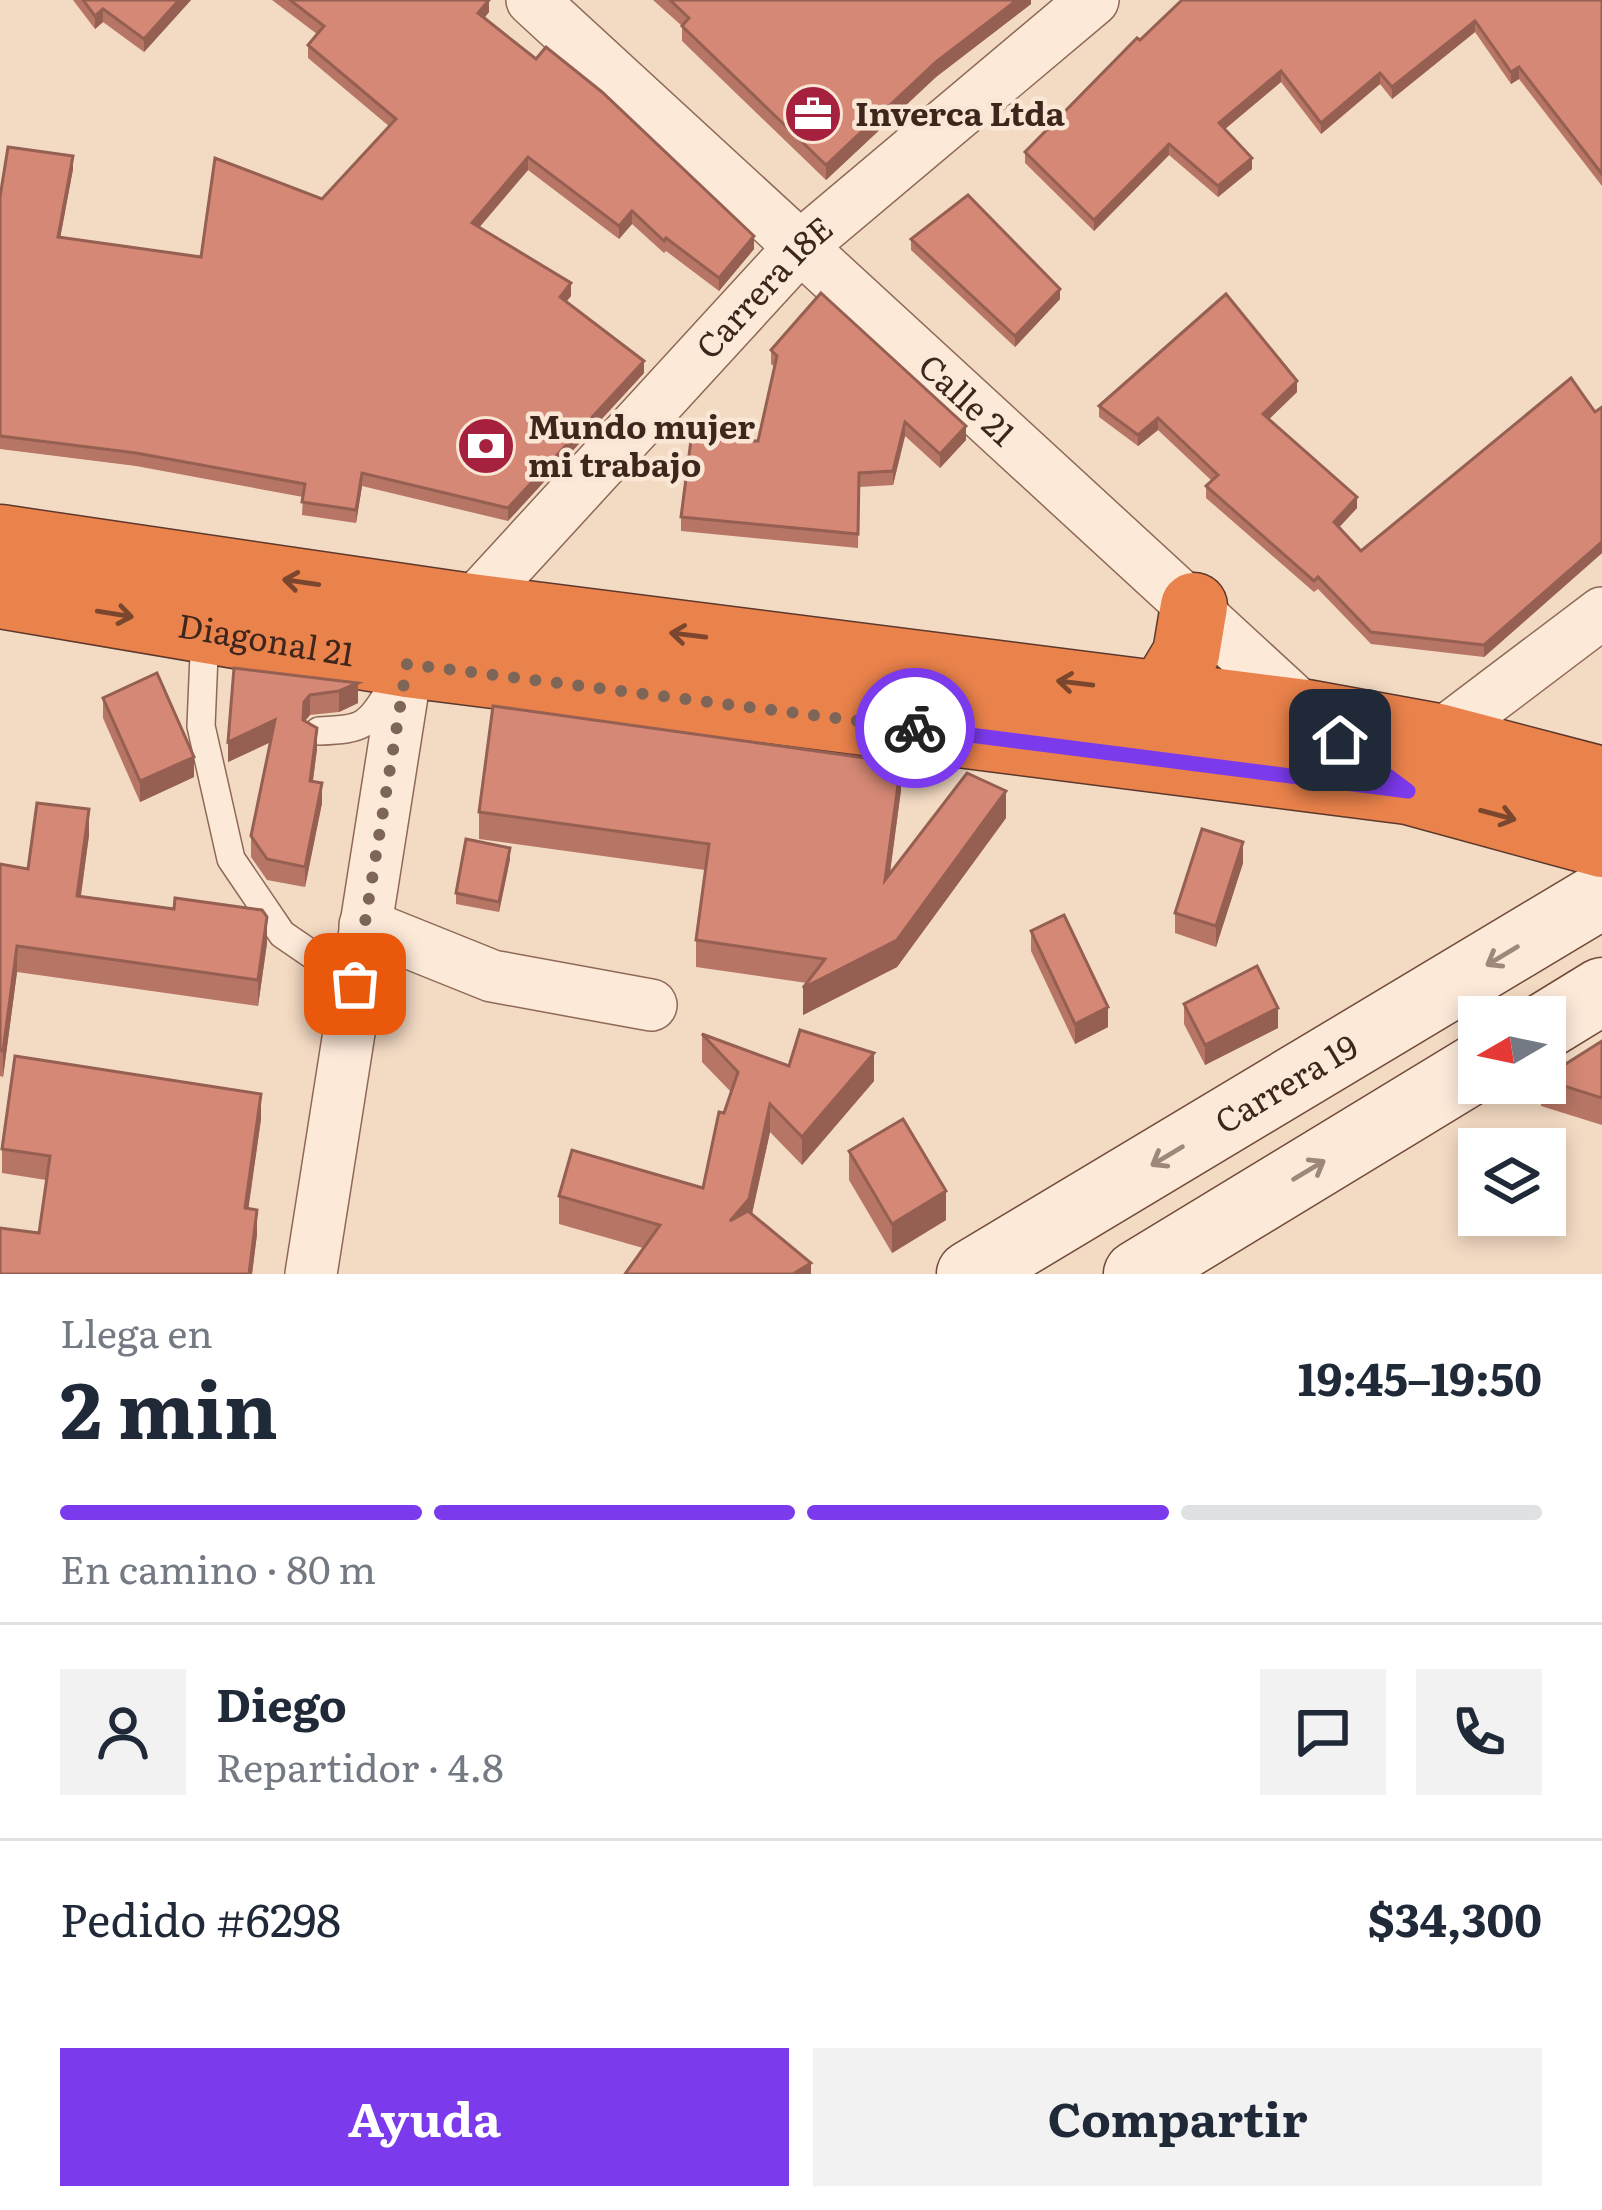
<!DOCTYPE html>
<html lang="es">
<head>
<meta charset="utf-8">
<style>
  body { margin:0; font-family:Literata,serif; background:#f2f2f3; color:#1f2937; height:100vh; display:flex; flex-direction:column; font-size:45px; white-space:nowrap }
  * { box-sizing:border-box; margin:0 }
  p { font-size:39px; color:#747a83 }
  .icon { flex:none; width:66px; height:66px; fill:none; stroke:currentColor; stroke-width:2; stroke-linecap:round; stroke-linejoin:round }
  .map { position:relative; height:1274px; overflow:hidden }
  .details { display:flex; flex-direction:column; background:#fff; flex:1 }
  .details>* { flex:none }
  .needle { width:78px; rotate:261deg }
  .tools { position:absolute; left:1458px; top:996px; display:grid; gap:24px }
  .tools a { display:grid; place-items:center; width:108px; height:108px; border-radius:0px; background:#fff; box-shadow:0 6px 18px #0003; font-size:60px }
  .pin { position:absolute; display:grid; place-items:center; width:102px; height:102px; color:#fff; margin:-51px; border-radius:24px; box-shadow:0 6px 18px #0006 }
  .courier { position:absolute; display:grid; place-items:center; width:120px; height:120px; margin:-60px; border:9px solid #7c3aed; border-radius:50%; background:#fff; color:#222; box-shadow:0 3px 15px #0007 }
  .overview em { font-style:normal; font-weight:700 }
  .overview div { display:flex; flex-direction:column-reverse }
  .overview { display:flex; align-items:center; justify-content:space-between; height:204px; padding:0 60px }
  h1 { font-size:78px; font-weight:700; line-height:90px }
  .bar { display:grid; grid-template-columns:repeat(4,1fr); gap:18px 12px; align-content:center; height:144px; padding:0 60px }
  .bar i { height:15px; border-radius:9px; background:#e0e1e3 }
  .bar .selected { background:#7c3aed }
  .bar p { grid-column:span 4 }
  .line { display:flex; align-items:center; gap:30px; padding:0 60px; border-top:3px solid #e0e1e3 }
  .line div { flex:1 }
  .round { display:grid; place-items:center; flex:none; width:126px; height:126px; border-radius:0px; background:#f2f2f3 }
  .cta { display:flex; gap:24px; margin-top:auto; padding:24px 60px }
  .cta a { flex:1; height:138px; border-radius:0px; background:#7c3aed; color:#fff; font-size:48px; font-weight:700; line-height:138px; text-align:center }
  .cta a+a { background:#f2f2f3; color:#1f2937 }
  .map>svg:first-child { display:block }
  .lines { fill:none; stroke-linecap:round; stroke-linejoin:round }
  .lane-casing { stroke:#8f6957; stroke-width:30 }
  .street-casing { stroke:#8f6957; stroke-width:54 }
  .secondary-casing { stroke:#714a3a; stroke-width:69 }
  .highway-casing { stroke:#5d382c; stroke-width:69 }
  .lane { stroke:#fce9d8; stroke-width:27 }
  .street { stroke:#fce9d8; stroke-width:51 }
  .secondary { stroke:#fce9d8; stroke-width:66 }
  .highway { stroke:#ea824b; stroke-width:66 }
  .wall { fill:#b77565 }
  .shaded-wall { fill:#955f52 }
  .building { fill:#d58875; stroke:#955f52; stroke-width:3 }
  .oneway { stroke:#7a462d }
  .oneway2 { stroke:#9d887a }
  .done { stroke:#7d6557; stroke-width:12; stroke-dasharray:0 21.6 }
  .route { stroke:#7c3aed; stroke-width:15 }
  .labels { text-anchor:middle; stroke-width:9; stroke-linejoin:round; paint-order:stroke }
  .poi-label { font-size:33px; font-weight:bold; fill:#3e261d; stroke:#f9e6d4; text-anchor:start }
  .street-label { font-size:33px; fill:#3e261d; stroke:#f9e6d4 }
</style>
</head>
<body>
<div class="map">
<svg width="1602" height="1274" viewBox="0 0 1602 1274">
  <rect width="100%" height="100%" fill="#f3dac3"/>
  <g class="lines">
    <defs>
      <g id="lane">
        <polyline points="205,631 201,726 231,859 282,934 355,984"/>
        <path d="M 319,731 C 366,729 367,726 392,687"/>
      </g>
      <g id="street">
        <path id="s1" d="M 532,0 L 1317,722"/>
        <polyline points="1438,737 1602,613"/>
        <polyline points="365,925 492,976 651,1005"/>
        <path id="s2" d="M 311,1274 L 407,664 L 470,607 L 802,245 L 1093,0"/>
      </g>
      <g id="secondary">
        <polyline points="1545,1026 1602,991"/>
        <path id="s3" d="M 970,1274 L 1602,895"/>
        <polyline points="1137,1274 1479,1066"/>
      </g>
      <g id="highway">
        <polyline points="0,538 470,607 1306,713 1438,737 1602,780"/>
        <path id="s4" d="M 0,595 L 407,664 L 1408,791 L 1602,844"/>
        <polyline points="1162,694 1186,654 1194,606"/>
      </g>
    </defs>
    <!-- lane casing -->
    <use href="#lane" class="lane-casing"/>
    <!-- street casing -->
    <use href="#street" class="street-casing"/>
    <!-- secondary casing -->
    <use href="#secondary" class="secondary-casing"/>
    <!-- highway casing -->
    <use href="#highway" class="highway-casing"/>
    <!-- lane -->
    <use href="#lane" class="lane"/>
    <!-- street -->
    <use href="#street" class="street"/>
    <!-- secondary -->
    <use href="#secondary" class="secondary"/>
    <!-- highway -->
    <use href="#highway" class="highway"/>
  </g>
  <!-- wall -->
  <g class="wall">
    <polygon points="73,0 191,0 144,52 103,22 95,29"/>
    <polygon points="272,0 489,0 489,12 484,18 754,249 719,291 666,251 664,253 632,224 619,239 528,170 479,227 571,296 566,302 644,373 508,521 362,486 356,523 302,515 303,497 136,466 0,449 0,197 73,169 60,237 201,257 322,199 390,127 308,58 308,45 317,34"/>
    <polygon points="653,0 1031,0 1031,4 936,77 826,180 682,41 682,26"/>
    <polygon points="1602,0 1602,186 1519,79 1511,84 1475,32 1392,99 1380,84 1321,134 1281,82 1225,129 1252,169 1218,197 1169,155 1094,231 1025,163 1025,152 1140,40"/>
    <polygon points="911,239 1060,299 1015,347 911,250"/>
    <polygon points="771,350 966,440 940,468 905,436 893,485 859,487 858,548 681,531 681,517 758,441 775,367 771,364"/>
    <polygon points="1297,392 1269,419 1357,508 1339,527 1361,551 1602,407 1602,553 1484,657 1371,644 1318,589 1314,592 1206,498 1206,486 1212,481 1158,430 1138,446 1099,417 1099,406"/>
    <polygon points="234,668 358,683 358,703 339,712 310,715 305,721 317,749 313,781 322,803 305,887 267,880 251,857 251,836 271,742 228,762"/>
    <polygon points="103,698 194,777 140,802 103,718"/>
    <polygon points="901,790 890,874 1006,818 897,967 803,1015 807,983 696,967 696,940 705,870 479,839 479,812"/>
    <polygon points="89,835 81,896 267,943 258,1006 17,972 3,1077 0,1076 0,864 28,869"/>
    <polygon points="510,859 499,912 456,904 456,893"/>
    <polygon points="1243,863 1216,947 1175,933 1175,913"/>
    <polygon points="1031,931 1108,1027 1075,1044 1031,951"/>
    <polygon points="1184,1004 1278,1028 1205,1065 1184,1024"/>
    <polygon points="702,1034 789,1066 874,1081 802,1165 770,1132 752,1214 811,1274 643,1248 559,1224 559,1196 703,1188 731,1092 702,1062"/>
    <polygon points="1602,1041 1602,1125 1541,1106 1541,1083 1545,1083 1545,1077"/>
    <polygon points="261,1119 248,1208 257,1234 252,1274 0,1274 39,1233 46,1180 2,1173 2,1149"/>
    <polygon points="849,1151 946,1220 892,1253 849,1180"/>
  </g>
  <!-- shaded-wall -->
  <g class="shaded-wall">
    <polygon points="179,0 191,0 144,52 144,39"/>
    <polygon points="489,0 489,12 478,26 478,13"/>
    <polygon points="1017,0 1031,0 1031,4 936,77 826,180 826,165 936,62"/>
    <polygon points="103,9 103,22 95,29 95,16"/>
    <polygon points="1475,21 1475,32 1392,99 1392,87"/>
    <polygon points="1519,67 1519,79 1511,84 1511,72"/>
    <polygon points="1281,71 1281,82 1219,134 1219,123"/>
    <polygon points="1380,73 1380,84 1321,134 1321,123"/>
    <polygon points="1169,144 1169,155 1094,231 1094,220"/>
    <polygon points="73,156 73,169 58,250 58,237"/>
    <polygon points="528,157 528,170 472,236 472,223"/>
    <polygon points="1252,158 1252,169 1218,197 1218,186"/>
    <polygon points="632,211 632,224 619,239 619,226"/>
    <polygon points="754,236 754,249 719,291 719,278"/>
    <polygon points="571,283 571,296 560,309 560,297"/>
    <polygon points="1060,289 1060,299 1015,347 1015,336"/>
    <polygon points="644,361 644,373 508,521 508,508"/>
    <polygon points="1297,381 1297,392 1263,425 1263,414"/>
    <polygon points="1158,418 1158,430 1138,446 1138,435"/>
    <polygon points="905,422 905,436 893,485 893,471"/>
    <polygon points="966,426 966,440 940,468 940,454"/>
    <polygon points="362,473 362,486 356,523 356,510"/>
    <polygon points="1357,497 1357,508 1334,533 1334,522"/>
    <polygon points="1602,542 1602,553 1484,657 1484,645"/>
    <polygon points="358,683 358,703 339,712 339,691"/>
    <polygon points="310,695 310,715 304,722 304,702"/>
    <polygon points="275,720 275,740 228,762 228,742"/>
    <polygon points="317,728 317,749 310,801 310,781"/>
    <polygon points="194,757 194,777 140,802 140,781"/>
    <polygon points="901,763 901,790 885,907 885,880"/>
    <polygon points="322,783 322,803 305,887 305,867"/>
    <polygon points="1006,791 1006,818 897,967 803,1015 803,988"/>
    <polygon points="89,809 89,835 77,922 77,896"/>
    <polygon points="1243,842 1243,863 1216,947 1216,926"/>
    <polygon points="510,848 510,859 499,912 499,902"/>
    <polygon points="267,917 267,943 258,1006 258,980"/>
    <polygon points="17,946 17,972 3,1077 3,1051"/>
    <polygon points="1108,1007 1108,1027 1075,1044 1075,1024"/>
    <polygon points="1278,1008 1278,1028 1205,1065 1205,1045"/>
    <polygon points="874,1053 874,1081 802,1165 802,1137"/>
    <polygon points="261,1094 261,1119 245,1233 245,1208"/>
    <polygon points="770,1104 770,1132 749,1227 730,1221"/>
    <polygon points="946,1191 946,1220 892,1253 892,1224"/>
    <polygon points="257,1210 257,1234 252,1274 249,1274"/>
    <polygon points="811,1263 811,1274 793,1274"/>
  </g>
  <!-- building -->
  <g class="building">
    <polygon points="83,0 179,0 144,39 103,9 95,16"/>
    <polygon points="290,0 489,0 478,13 536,59 546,47 602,92 754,236 719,278 666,238 664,241 632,211 619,226 528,157 472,223 571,283 560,297 644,361 508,508 362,473 356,510 302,502 305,484 136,453 0,436 0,197 8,147 73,156 58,237 201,257 215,158 322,199 396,119 308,45 324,26"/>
    <polygon points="670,0 1017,0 936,62 826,165 682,26 689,18"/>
    <polygon points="1182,0 1602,0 1602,174 1519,67 1511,72 1475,21 1392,87 1380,73 1321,123 1281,71 1219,123 1252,158 1218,186 1169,144 1094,220 1025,152 1137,38 1140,40"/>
    <polygon points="968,195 1060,289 1015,336 911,239"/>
    <polygon points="821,293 966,426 940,454 905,422 893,471 859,473 858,534 681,517 691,440 758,441 777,356 771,350"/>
    <polygon points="1226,294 1297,381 1263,414 1357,497 1334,522 1361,551 1571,378 1595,412 1602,407 1602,542 1484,645 1371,632 1318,577 1314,581 1206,486 1218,475 1158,418 1138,435 1099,406"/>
    <polygon points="234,668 358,683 339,691 310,695 304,702 303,720 317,728 310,781 322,783 305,867 267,859 251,836 275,720 228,742"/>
    <polygon points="157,673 194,757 140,781 103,698"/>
    <polygon points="493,706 901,763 885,880 967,773 1006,791 897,940 803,988 825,959 696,940 709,844 479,812"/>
    <polygon points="37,803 89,809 77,896 174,909 175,898 262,910 267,917 258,980 17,946 3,1051 0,1050 0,864 28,869"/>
    <polygon points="1202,829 1243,842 1216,926 1175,913"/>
    <polygon points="466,839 510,848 499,902 456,893"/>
    <polygon points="1064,915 1108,1007 1075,1024 1031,931"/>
    <polygon points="1257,966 1278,1008 1205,1045 1184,1004"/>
    <polygon points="800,1030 874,1053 802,1137 770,1104 749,1199 730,1221 748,1211 811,1263 793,1274 625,1274 660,1225 559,1196 572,1150 703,1188 719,1112 724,1113 738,1072 702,1034 789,1066"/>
    <polygon points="1602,1041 1602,1098 1545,1080 1545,1077"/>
    <polygon points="15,1056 261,1094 245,1208 257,1210 249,1274 0,1274 0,1228 39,1233 50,1156 2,1149"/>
    <polygon points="903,1119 946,1191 892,1224 849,1151"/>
  </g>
  <!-- one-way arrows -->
  <defs><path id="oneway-shaft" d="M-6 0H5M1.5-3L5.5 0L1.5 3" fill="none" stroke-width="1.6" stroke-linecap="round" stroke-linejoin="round" transform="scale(3)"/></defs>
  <g class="oneway">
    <use href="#oneway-shaft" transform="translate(301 582) rotate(-172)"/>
    <use href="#oneway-shaft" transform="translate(115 614) rotate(9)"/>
    <use href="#oneway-shaft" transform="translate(688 635) rotate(-173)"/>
    <use href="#oneway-shaft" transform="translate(1075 683) rotate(-173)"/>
    <use href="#oneway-shaft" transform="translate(1498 815) rotate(15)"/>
  </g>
  <g class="oneway2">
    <use href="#oneway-shaft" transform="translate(1502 956) rotate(149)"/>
    <use href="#oneway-shaft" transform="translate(1167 1156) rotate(149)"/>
    <use href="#oneway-shaft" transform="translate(1309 1170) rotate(-31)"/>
  </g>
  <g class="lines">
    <!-- done -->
    <polyline class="done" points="355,984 407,664 915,728"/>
    <!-- route -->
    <polyline class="route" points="915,728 1408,791 1340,740"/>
  </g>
  <!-- icons -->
  <defs>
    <symbol id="office-disc" viewBox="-11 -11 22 22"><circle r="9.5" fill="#a5213e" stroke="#f9e6d4"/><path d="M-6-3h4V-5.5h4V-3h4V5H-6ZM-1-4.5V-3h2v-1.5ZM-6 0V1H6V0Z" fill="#fff"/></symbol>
    <symbol id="bank-disc" viewBox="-11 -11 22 22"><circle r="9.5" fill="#a5213e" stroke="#f9e6d4"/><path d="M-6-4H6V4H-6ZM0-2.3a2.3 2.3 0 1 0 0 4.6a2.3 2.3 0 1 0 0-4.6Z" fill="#fff"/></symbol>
  </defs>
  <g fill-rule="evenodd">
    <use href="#office-disc" x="780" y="81" width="66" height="66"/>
    <use href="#bank-disc" x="453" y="413" width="66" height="66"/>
  </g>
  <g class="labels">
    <!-- poi labels -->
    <g class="poi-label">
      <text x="855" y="126">Inverca Ltda</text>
      <text x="528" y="439">Mundo mujer<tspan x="528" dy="38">mi trabajo</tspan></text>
    </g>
    <!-- street labels -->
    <g class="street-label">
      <text dy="12" stroke="none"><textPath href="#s2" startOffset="1137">Carrera 18E</textPath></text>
      <text dy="12" stroke="none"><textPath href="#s1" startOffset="591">Calle 21</textPath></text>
      <text dy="12" stroke="none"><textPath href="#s4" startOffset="270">Diagonal 21</textPath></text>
      <text dy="12" stroke="none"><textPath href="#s3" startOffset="369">Carrera 19</textPath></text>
    </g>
  </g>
</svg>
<div class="tools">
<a><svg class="needle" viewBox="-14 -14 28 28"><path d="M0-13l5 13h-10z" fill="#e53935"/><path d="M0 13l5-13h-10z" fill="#747a83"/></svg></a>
<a><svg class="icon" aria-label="layers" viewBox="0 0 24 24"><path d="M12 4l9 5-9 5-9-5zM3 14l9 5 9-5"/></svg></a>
</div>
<div class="pin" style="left:355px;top:984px;background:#ea580c"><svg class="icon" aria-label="bag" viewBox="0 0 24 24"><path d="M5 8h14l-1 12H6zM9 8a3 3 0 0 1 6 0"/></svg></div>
<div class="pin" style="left:1340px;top:740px;background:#1f2937"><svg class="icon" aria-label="home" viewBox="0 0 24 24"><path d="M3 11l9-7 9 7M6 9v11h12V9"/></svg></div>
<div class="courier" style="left:915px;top:728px"><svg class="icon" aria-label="bike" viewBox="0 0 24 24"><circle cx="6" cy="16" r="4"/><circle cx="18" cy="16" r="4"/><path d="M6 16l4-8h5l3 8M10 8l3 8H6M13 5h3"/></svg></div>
</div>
<section class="details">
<div class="overview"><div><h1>2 min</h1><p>Llega en</p></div><em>19:45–19:50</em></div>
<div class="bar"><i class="selected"></i><i class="selected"></i><i class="selected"></i><i></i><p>En camino · 80 m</p></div>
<div class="line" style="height:216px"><a class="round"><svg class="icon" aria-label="person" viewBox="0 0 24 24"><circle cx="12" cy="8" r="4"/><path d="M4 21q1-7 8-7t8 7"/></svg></a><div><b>Diego</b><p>Repartidor · 4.8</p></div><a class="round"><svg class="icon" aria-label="chat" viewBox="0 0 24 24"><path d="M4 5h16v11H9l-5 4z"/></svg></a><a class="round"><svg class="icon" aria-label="phone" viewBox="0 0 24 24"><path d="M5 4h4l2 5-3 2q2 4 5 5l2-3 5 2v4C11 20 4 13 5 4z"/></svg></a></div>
<div class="line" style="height:156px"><div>Pedido #6298</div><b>$34,300</b></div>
<div class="cta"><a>Ayuda</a><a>Compartir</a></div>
</section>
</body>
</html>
